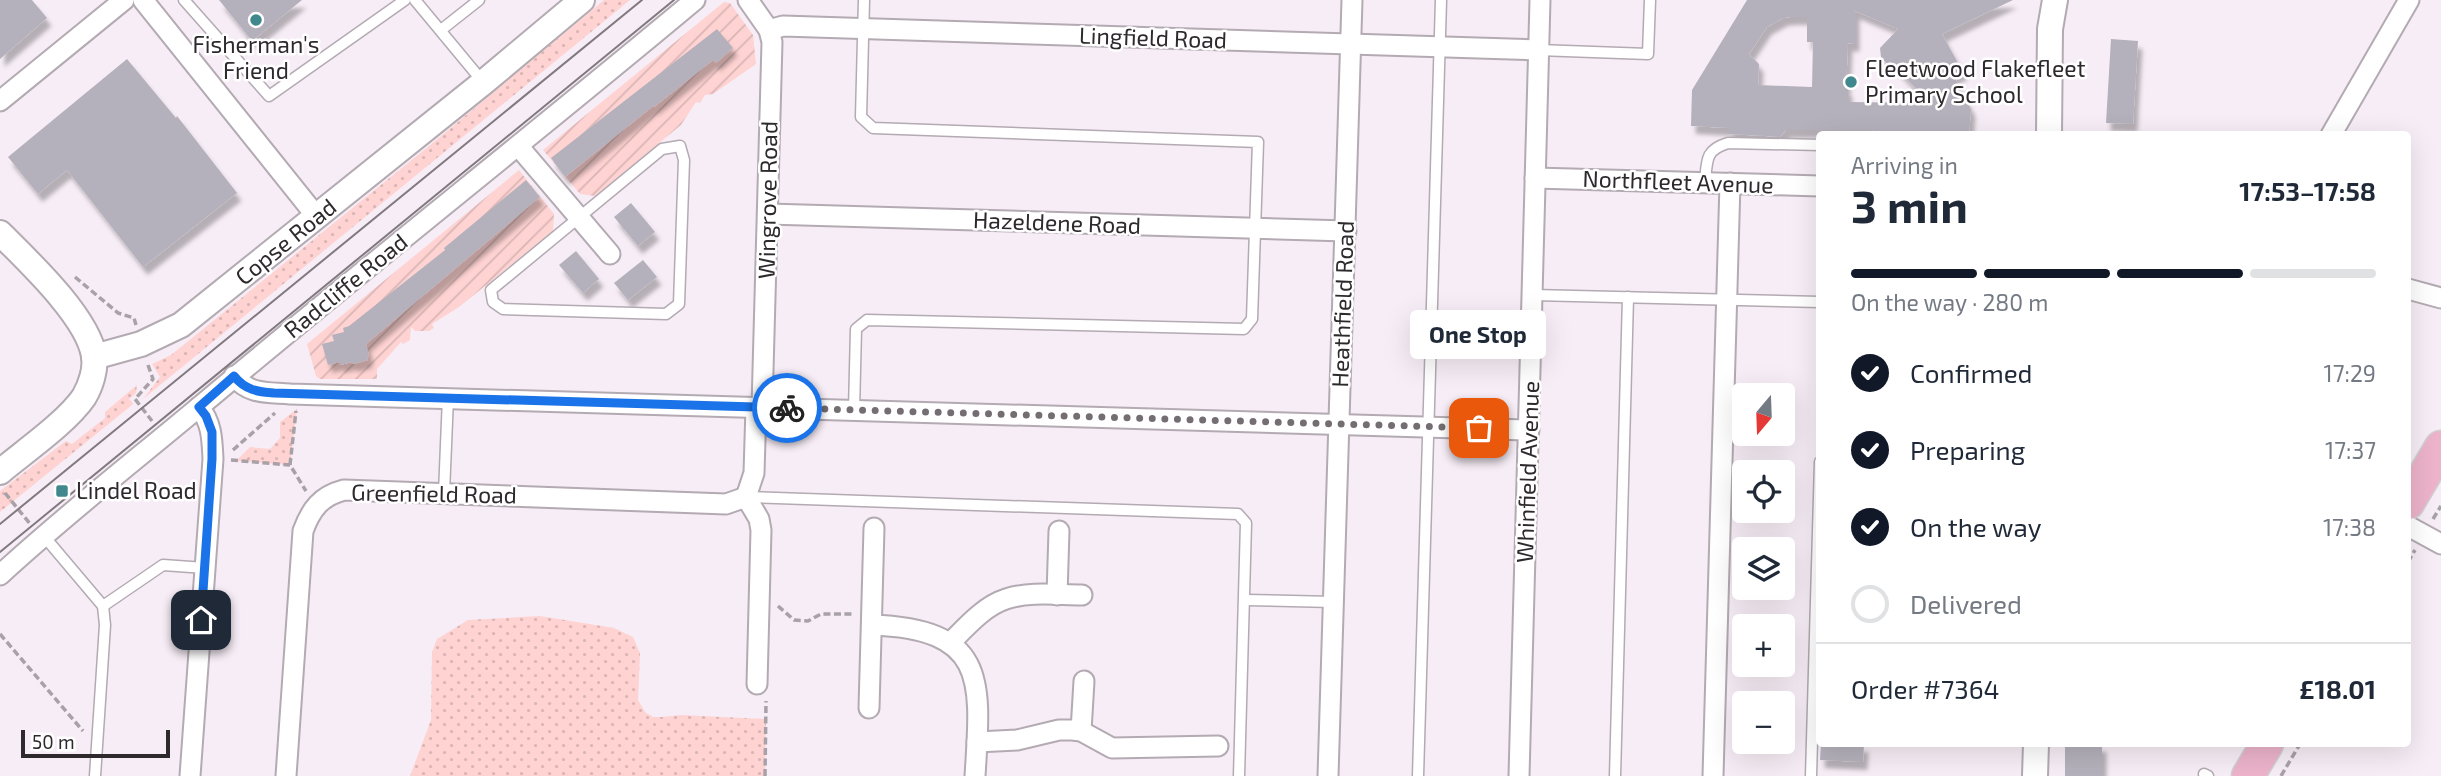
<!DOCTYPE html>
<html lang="en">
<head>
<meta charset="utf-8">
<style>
  body { margin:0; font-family:"Exo 2",sans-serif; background:#f6f6f7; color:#1f2937; height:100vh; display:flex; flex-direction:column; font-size:26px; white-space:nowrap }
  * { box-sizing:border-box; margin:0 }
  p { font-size:23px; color:#747a83 }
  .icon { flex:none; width:38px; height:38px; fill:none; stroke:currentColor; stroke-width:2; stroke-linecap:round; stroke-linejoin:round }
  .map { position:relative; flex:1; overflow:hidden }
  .sheet { position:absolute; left:1816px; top:131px; width:595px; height:616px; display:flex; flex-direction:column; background:#fff; border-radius:7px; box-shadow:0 7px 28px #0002 }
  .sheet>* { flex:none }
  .needle { width:46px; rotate:199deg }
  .buttons { position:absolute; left:1732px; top:383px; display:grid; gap:14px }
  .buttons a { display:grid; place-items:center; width:63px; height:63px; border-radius:7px; background:#fff; box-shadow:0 7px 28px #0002; font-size:35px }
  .scale { position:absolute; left:21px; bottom:18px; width:149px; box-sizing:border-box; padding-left:7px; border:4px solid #2d292c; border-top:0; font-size:19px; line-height:24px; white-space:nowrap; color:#2d292c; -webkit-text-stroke:5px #fff; paint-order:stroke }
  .pin { position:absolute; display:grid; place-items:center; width:60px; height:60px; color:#fff; margin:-30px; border-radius:14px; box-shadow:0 4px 10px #0006 }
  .courier { position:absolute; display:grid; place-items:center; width:70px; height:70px; margin:-35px; border:5px solid #1a73e8; border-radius:50%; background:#fff; color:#222; box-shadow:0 2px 9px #0007 }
  .bubble { position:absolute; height:49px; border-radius:7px; background:#fff; box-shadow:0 7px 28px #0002; font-size:23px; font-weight:700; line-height:49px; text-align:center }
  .headline em { font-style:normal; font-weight:700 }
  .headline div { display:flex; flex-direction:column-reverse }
  .headline { display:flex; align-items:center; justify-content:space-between; height:119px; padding:0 35px }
  h1 { font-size:46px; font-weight:700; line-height:52px }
  .bar { display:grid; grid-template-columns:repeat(4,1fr); gap:10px 7px; align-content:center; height:84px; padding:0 35px }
  .bar i { height:9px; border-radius:5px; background:#e0e1e3 }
  .bar .on { background:#111827 }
  .bar p { grid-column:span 4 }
  .line { display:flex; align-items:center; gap:18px; padding:0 35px; border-top:2px solid #e0e1e3 }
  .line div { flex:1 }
  ol { padding:0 35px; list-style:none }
  li { display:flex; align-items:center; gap:21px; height:77px }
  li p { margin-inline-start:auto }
  li .icon { padding:7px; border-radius:50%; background:#111827; color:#fff; stroke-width:4 }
  li:last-child { color:#747a83 }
  li i { width:38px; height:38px; border:4px solid #e0e1e3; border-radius:50% }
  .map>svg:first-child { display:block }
  .grass { fill:url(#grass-dots) }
  .garden { fill:url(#garden-furrows) }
  .building { fill:#b5b1bc; fill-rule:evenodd; filter:url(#shadow) }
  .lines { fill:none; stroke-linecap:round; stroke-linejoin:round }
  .service-casing { stroke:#b3aab2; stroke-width:13 }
  .minor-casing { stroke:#b3aab2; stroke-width:23 }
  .tertiary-casing { stroke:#b3aab2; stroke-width:28 }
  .primary-casing { stroke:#d1d0d1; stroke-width:35 }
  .path { stroke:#a8a1a7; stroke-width:3.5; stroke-dasharray:7 3.5; stroke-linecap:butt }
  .service { stroke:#fff; stroke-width:10 }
  .minor { stroke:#fff; stroke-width:19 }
  .tertiary { stroke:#fff; stroke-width:24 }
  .primary { stroke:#ecb3cb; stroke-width:32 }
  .tram { stroke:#80797f; stroke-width:2 }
  .done { stroke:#746e73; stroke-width:7; stroke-dasharray:0 12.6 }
  .route { stroke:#1a73e8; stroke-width:9 }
  .poi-dot { fill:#40888d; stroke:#fff; stroke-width:2.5 }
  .labels { text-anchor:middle; stroke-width:5; stroke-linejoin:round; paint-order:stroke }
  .street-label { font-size:23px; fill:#2d292c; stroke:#fff }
  .poi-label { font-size:23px; fill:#2d292c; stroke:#fff; text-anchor:start }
</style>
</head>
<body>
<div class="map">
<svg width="2441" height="776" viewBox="0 0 2441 776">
  <defs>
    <pattern id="grass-dots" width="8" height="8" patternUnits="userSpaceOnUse" patternTransform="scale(1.75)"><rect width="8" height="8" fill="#fed3d2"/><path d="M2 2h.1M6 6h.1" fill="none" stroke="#dab5b4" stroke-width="1.8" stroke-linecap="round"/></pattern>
    <pattern id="garden-furrows" width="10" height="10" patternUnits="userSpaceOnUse" patternTransform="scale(1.75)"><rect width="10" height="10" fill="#fed3d2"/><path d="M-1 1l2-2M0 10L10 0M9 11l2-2" fill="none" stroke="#dab5b4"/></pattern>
    <filter id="shadow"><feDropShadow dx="4.5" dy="8" stdDeviation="2" flood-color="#0004"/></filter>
  </defs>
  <rect width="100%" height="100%" fill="#f7edf6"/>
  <!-- grass -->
  <g class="grass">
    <polygon points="604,0 630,0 143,399 160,377 152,364 171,355 429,146"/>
    <polygon points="137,385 136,393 129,399 133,403 132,405 0,512 0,491 66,441 72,444 105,418 105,412"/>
    <polygon points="297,409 290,465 236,461 250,447 270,449 280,438 280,422"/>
    <polygon points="540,616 614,628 633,637 640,653 638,700 645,712 653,717 662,717 681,715 766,719 765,776 410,776 431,720 432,652 437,639 468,620"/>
  </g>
  <!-- garden -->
  <g class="garden">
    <polygon points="724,2 730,3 753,35 756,64 713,94 705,95 700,103 696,102 681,125 595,196 580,194 543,150"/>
    <polygon points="519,170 554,214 553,231 459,307 432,324 434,328 429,331 415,331 411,327 410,340 403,344 401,342 377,369 377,379 320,379 316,376 307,344"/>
  </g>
  <!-- building -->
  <g class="building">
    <polygon points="0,0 32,0 47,18 0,59"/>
    <polygon points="219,0 302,0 252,41"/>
    <path d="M 1747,0 L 2013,0 L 1942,34 L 1963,72 L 1954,76 L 1971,109 L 1969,134 L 1876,135 L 1872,130 L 1786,130 L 1780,137 L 1766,136 L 1729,134 L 1729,128 L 1691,126 L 1692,90 ZM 1855,11 L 1898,29 L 1880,48 L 1881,57 L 1887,64 L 1894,66 L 1930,103 L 1848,102 L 1848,89 L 1846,89 L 1848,43 L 1855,44 ZM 1790,17 L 1807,17 L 1807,42 L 1813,42 L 1812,87 L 1758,85 L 1759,64 L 1749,54 L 1767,27 L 1783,18 Z"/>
    <polygon points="717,29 733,48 716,63 713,60 654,107 653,106 565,177 551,158"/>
    <polygon points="2111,39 2138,41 2133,124 2106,123"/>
    <polygon points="127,59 176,118 177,116 237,193 143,267 67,170 38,194 8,157"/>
    <polygon points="526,180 540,197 366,344 369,356 367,357 368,360 353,364 352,362 340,365 340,362 328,365 322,344 334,341 332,335 344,332 343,328 349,326 445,250 444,248"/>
    <polygon points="631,203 655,232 638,246 614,217"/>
    <polygon points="576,251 599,279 583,293 559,265"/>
    <polygon points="643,260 657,277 628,300 614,283"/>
    <polygon points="1821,744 1864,744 1863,762 1820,760"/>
    <rect x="2065" y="744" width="37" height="32"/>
  </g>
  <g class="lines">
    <defs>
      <g id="service">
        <polyline points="184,0 269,96 405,0"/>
        <polyline points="415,0 483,82"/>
        <polyline points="441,30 479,0"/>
        <polyline points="1538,50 1648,54 1650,0"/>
        <polygon points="680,146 684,160 679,304 666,314 503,309 493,302 491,290 662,149"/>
        <path d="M 1705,183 C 1707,160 1705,150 1728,143 L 1820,145"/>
        <polyline points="1533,295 1820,302"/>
        <polyline points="854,410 856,329 867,320 1244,329 1252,319 1258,142 873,128 861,117 864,0"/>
        <polyline points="444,493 448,397"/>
        <polyline points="746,497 1238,514 1246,523 1239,776"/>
        <polyline points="43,535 103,606 105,625 95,776"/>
        <polyline points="1245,600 1333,602"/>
        <polyline points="103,606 163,565 205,568"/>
        <polyline points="2204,774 2208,776"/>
        <polyline points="1418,776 1441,0"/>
        <polyline points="1615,776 1628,297"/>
        <polyline points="1811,776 1820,462"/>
      </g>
      <g id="minor">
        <polyline points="143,0 317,217"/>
        <polyline points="748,0 769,30 772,42 762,407"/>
        <polyline points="769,30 783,26 1538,50"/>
        <polyline points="0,101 124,0"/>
        <polyline points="2331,135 2409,0"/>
        <polyline points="519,147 610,254"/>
        <polyline points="1535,178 1820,186"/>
        <polyline points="768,214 1346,231"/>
        <polyline points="2408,289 2441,298"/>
        <path d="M 234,376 C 249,395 268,392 290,394 L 1529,430"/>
        <polyline points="746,497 754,473 756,407"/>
        <polyline points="2408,526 2441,544"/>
        <path d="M 0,575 C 64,516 132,463 199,407 C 363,269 531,137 695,0"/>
        <polyline points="1057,595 1059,531"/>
        <path d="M 872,625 C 988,629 981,681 975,776"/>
        <path d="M 950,643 C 966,627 984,606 1006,599 C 1030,591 1058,595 1082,595"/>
        <polyline points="869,708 874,528"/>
        <polyline points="1081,731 1084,681"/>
        <polyline points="977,742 1017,740 1059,730 1072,730 1081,731 1112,748 1218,746"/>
        <path d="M 190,776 L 213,459 C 212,439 212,423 199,407"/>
        <path d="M 286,776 L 303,531 C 311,509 321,496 344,490 L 726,504 L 746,497 L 759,519 L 761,530 L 757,684"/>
        <polyline points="1328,776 1352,0"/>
        <polyline points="1519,776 1540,0"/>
        <polyline points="1713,776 1730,183"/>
      </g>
      <g id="tertiary">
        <polyline points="2049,135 2050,29 2055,0"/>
        <path d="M 0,233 C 28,261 88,317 94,356 C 96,369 91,385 84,397 C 66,423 25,451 0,472"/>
        <polyline points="94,357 141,344 181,325 484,82 582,0"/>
        <polyline points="2035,776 2036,744"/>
      </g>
      <g id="primary">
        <polyline points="2408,503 2441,447"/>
        <polyline points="2248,776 2267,744"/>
      </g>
    </defs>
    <!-- service casing -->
    <use href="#service" class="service-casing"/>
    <!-- minor casing -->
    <use href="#minor" class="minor-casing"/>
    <!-- tertiary casing -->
    <use href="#tertiary" class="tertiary-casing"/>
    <!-- primary casing -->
    <use href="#primary" class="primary-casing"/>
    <!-- path -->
    <g class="path">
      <polyline points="75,277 118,313 134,318 136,325"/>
      <polyline points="148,365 153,379 135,399 152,421"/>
      <polyline points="233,450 275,413"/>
      <polyline points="231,460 290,465 306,491"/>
      <polyline points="290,465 296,411"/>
      <polyline points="5,493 31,525"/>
      <polyline points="2433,519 2441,506"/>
      <polyline points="2408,562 2415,550"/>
      <polyline points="778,606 794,620 808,621 821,614 854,614"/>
      <polyline points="0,634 83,731"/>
      <polyline points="765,776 766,701"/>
      <polyline points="2281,776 2300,744"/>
    </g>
    <!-- service -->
    <use href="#service" class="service"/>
    <!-- minor -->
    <use href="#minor" class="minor"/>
    <!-- tertiary -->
    <use href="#tertiary" class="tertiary"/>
    <!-- primary -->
    <use href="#primary" class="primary"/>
    <!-- tram -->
    <g class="tram">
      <polyline points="0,524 642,0"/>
      <polyline points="0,552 674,0"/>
    </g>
  </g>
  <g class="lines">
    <!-- done -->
    <polyline class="done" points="787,408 1479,428"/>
    <!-- route -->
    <path class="route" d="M 201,620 L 212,459 L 212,432 L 206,416 L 199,407 L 234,376 C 245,390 258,392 274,393 L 787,408"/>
  </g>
  <!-- markers -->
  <g class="poi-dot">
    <circle cx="256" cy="20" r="7"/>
    <circle cx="1851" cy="82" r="7"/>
    <rect x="55" y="484" width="14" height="14" rx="3.5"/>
  </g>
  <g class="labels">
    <!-- street labels -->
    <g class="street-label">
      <text transform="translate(1153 38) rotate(2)" y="8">Lingfield Road</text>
      <text transform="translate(1678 182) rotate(2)" y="8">Northfleet Avenue</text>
      <text transform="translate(768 200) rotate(-89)" y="8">Wingrove Road</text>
      <text transform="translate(1057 223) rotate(2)" y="8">Hazeldene Road</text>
      <text transform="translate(286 242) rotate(-39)" y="8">Copse Road</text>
      <text transform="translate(346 286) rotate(-39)" y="8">Radcliffe Road</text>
      <text transform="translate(1343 304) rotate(-88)" y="8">Heathfield Road</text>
      <text transform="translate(1528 472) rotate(-88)" y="8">Whinfield Avenue</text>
      <text transform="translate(434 494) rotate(1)" y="8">Greenfield Road</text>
    </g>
    <!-- poi labels -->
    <g class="poi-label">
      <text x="256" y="53" text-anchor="middle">Fisherman's<tspan x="256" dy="26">Friend</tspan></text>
      <text x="1865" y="77">Fleetwood Flakefleet<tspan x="1865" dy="26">Primary School</tspan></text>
      <text x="76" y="499">Lindel Road</text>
    </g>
  </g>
</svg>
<div class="buttons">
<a><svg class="needle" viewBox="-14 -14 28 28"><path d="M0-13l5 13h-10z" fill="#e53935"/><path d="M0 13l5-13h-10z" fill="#747a83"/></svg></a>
<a><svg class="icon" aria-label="locate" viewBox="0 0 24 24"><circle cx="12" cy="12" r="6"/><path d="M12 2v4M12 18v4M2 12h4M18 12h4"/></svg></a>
<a><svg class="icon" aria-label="layers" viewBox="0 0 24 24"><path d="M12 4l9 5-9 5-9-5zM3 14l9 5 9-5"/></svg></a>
<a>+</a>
<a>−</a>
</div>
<div class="scale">50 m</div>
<div class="pin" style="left:1479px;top:428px;background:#ea580c"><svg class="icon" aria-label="bag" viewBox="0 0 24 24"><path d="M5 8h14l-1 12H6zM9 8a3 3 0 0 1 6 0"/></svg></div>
<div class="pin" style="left:201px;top:620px;background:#1f2937"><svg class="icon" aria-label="home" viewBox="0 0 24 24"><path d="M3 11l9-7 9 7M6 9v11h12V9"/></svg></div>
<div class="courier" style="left:787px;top:408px"><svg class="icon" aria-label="bike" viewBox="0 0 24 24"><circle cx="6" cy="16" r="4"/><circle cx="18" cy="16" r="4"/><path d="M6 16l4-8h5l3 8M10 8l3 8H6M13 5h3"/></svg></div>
<div class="bubble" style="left:1410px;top:310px;width:136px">One Stop</div>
<section class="sheet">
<div class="headline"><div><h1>3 min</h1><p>Arriving in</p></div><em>17:53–17:58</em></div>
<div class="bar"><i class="on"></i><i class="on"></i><i class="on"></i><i></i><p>On the way · 280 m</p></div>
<ol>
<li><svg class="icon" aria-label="check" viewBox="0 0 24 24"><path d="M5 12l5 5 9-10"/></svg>Confirmed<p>17:29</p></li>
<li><svg class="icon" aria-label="check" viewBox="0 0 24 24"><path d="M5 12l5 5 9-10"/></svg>Preparing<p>17:37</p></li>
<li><svg class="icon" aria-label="check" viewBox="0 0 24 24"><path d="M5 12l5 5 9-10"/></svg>On the way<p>17:38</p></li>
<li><i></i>Delivered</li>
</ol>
<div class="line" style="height:91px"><div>Order #7364</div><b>£18.01</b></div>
</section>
</div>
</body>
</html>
